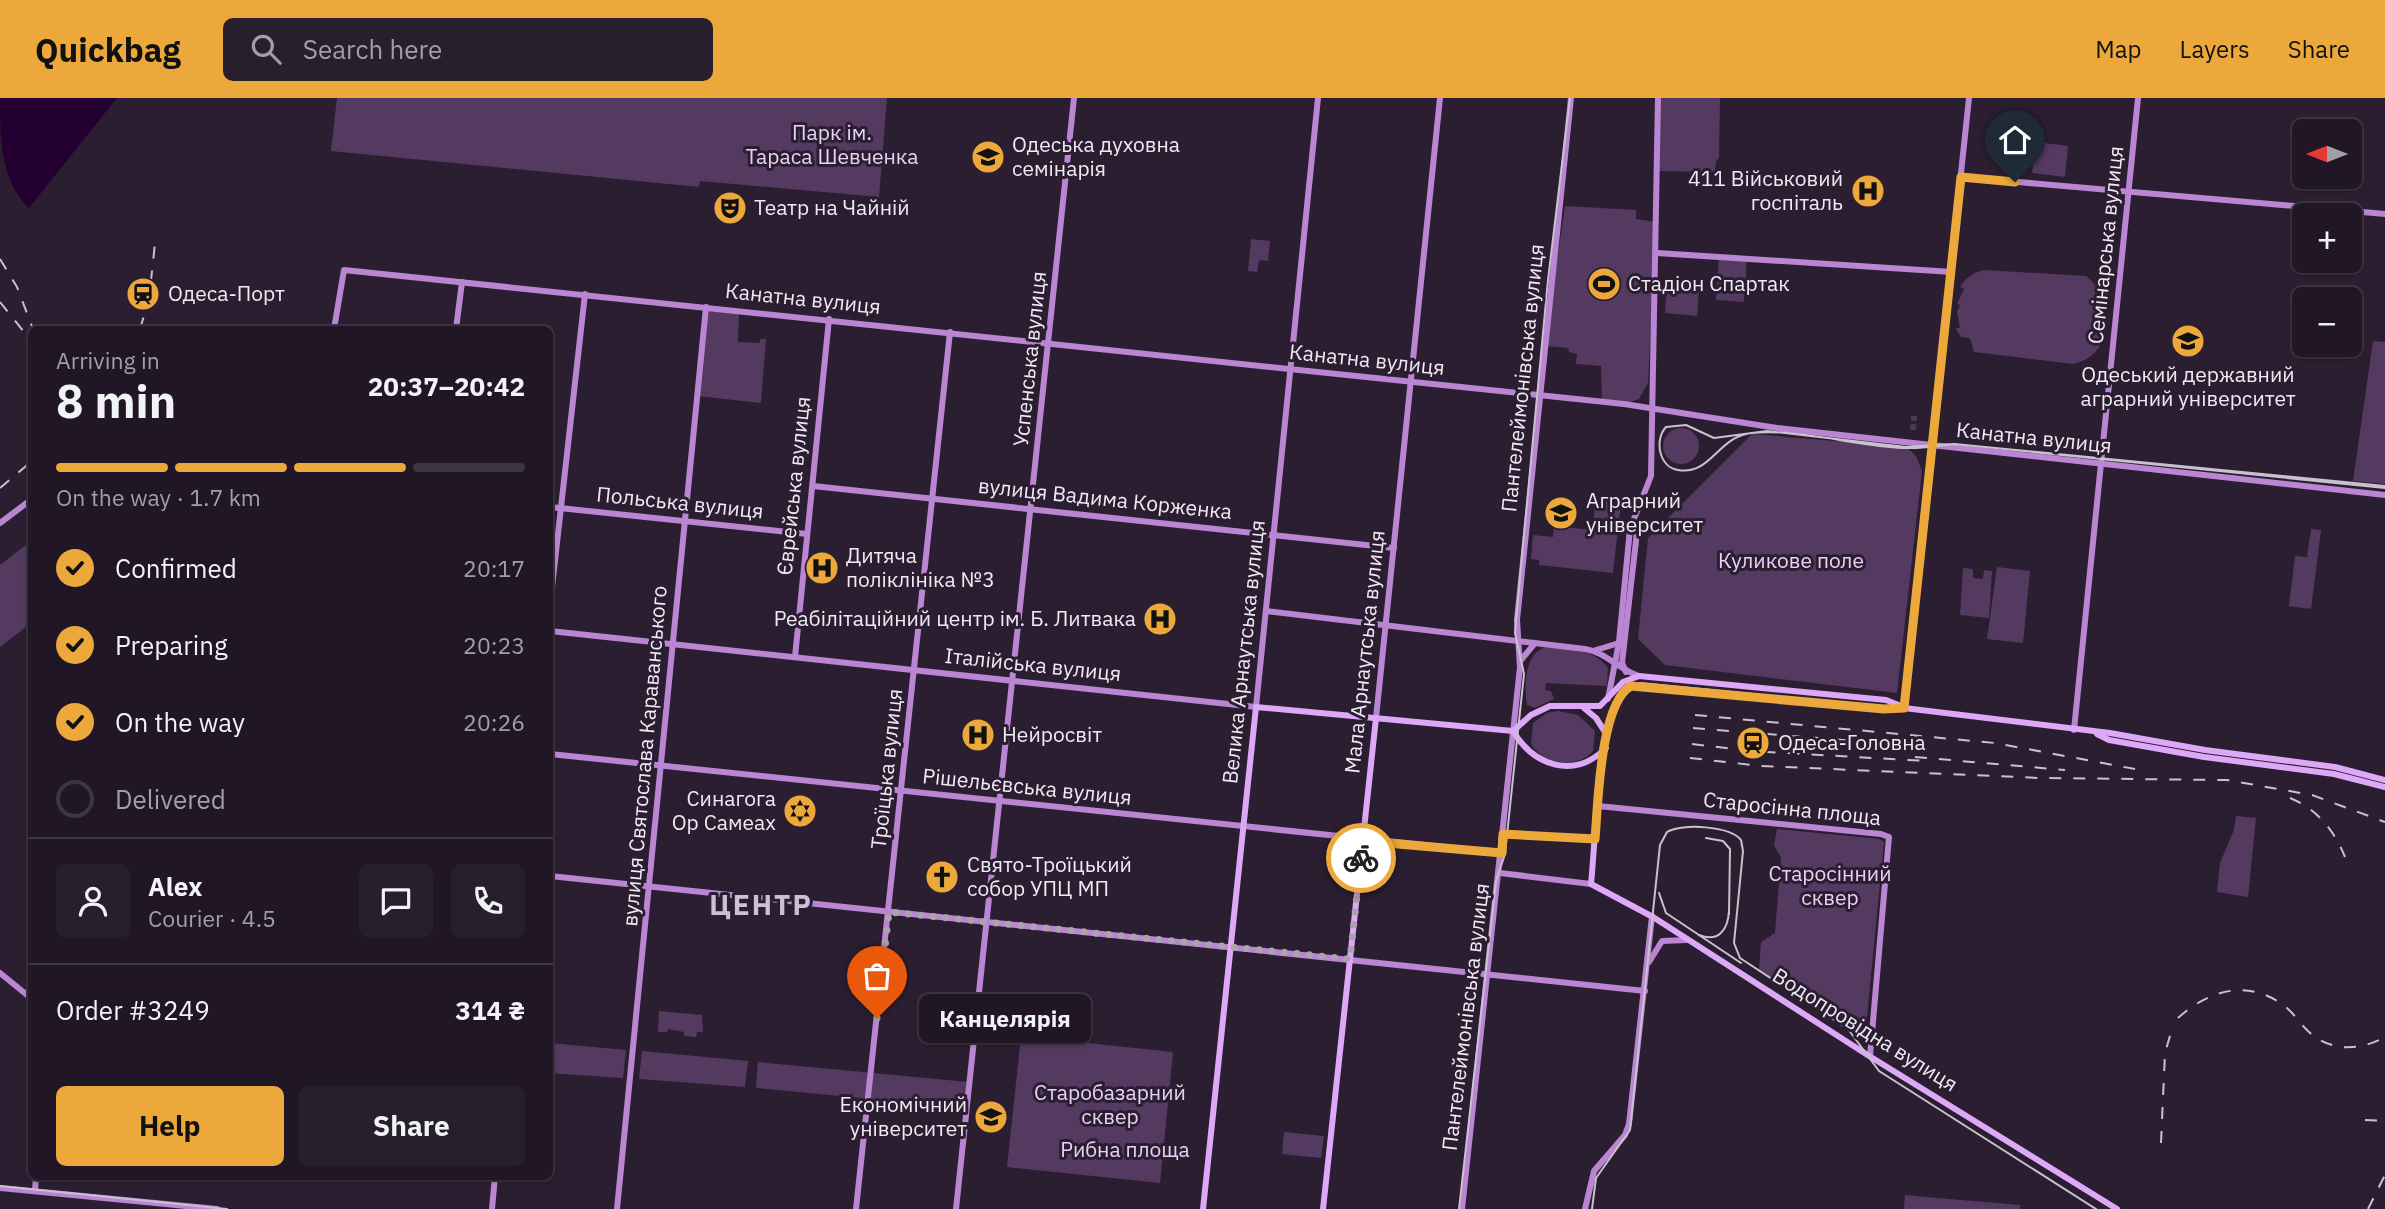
<!DOCTYPE html>
<html lang="en">
<head>
<meta charset="utf-8">
<style>
  body { margin:0; font-family:"IBM Plex Sans",sans-serif; background:#281f2d; color:#f1f3f6; height:100vh; display:flex; flex-direction:column; font-size:26px; white-space:nowrap }
  * { box-sizing:border-box; margin:0 }
  p { font-size:23px; color:#a29fa7 }
  .icon { flex:none; width:38px; height:38px; fill:none; stroke:currentColor; stroke-width:2; stroke-linecap:round; stroke-linejoin:round }
  .map { position:relative; flex:1; overflow:hidden }
  .side { position:absolute; left:28px; top:228px; width:525px; height:854px; display:flex; flex-direction:column; background:#201625; border-radius:10px; box-shadow:0 2px 5px #0004,0 0 0 2px #3d3542 }
  .side>* { flex:none }
  .needle { width:46px; rotate:270deg }
  .controls { position:absolute; left:2292px; top:21px; display:grid; gap:14px }
  .controls a { display:grid; place-items:center; width:70px; height:70px; border-radius:10px; background:#201625; box-shadow:0 2px 5px #0004,0 0 0 2px #3d3542; font-size:35px }
  .pin { position:absolute; display:grid; place-items:center; width:60px; height:60px; color:#fff; margin:-72px -30px; border-radius:50% 50% 50% 0; rotate:-45deg; box-shadow:0 0 7px #0007 }
  .pin .icon { rotate:45deg }
  .courier { position:absolute; display:grid; place-items:center; width:70px; height:70px; margin:-35px; border:5px solid #eda83b; border-radius:50%; background:#fff; color:#222; box-shadow:0 2px 9px #0007 }
  .bubble { position:absolute; height:49px; border-radius:10px; background:#201625; box-shadow:0 2px 5px #0004,0 0 0 2px #3d3542; font-size:23px; font-weight:800; line-height:49px; text-align:center }
  .head em { font-style:normal; font-weight:800 }
  .head div { display:flex; flex-direction:column-reverse }
  .head { display:flex; align-items:center; justify-content:space-between; height:119px; padding:0 28px }
  h1 { font-size:46px; font-weight:800; line-height:52px }
  .bar { display:grid; grid-template-columns:repeat(4,1fr); gap:10px 7px; align-content:center; height:84px; padding:0 28px }
  .bar i { height:9px; border-radius:5px; background:#3d3542 }
  .bar .on { background:#eda83b }
  .bar p { grid-column:span 4 }
  .line { display:flex; align-items:center; gap:18px; padding:0 28px; border-top:2px solid #3d3542 }
  .line div { flex:1 }
  .round { display:grid; place-items:center; flex:none; width:74px; height:74px; border-radius:10px; background:#281f2d }
  ol { padding:0 28px; list-style:none }
  li { display:flex; align-items:center; gap:21px; height:77px }
  li p { margin-inline-start:auto }
  li .icon { padding:7px; border-radius:50%; background:#eda83b; color:#111; stroke-width:4 }
  li:last-child { color:#a29fa7 }
  li i { width:38px; height:38px; border:4px solid #3d3542; border-radius:50% }
  .primary-button { display:flex; gap:14px; margin-top:auto; padding:14px 28px }
  .primary-button a { flex:1; height:80px; border-radius:10px; background:#eda83b; color:#111; font-size:28px; font-weight:800; line-height:80px; text-align:center }
  .primary-button a+a { background:#281f2d; color:#f1f3f6 }
  header { display:flex; align-items:center; gap:42px; box-sizing:border-box; height:98px; padding:0 35px; background:#eda83b; color:#111 }
  header strong { font-size:33px }
  nav { display:flex; gap:38px; margin-inline-start:auto; font-size:24px }
  .search { width:490px; height:63px; background:#281f2d; display:flex; align-items:center; gap:18px; box-sizing:border-box; padding:0 24px; border-radius:10px; color:#a29fa7; font-size:26px }
  .map>svg:first-child { display:block }
  .green { fill:#543a61 }
  .water { fill:#240032 }
  .lines { fill:none; stroke-linecap:round; stroke-linejoin:round }
  .secondary-tunnel { stroke:#493c4e; stroke-width:6; stroke-dasharray:6 3; stroke-linecap:butt }
  .secondary { stroke:#ba86d3; stroke-width:6 }
  .primary { stroke:#dea8f8; stroke-width:6 }
  .tram { stroke:#cac1ce; stroke-width:2 }
  .rail { stroke:#cac1ce; stroke-width:2; stroke-dasharray:12 12; stroke-linecap:butt }
  .done { stroke:#aca2b0; stroke-width:7; stroke-dasharray:0 12.6 }
  .route { stroke:#eda83b; stroke-width:9 }
  .labels { text-anchor:middle; stroke-width:6; stroke-linejoin:round; paint-order:stroke }
  .park-label { font-size:21px; fill:#ead0f7; stroke:#2b1e31 }
  .poi-label { font-size:21px; fill:#f1e9f5; stroke:#2b1e31; text-anchor:start }
  .street-label { font-size:21px; fill:#f1e9f5; stroke:#2b1e31 }
  .district-label { font-size:28px; font-weight:bold; letter-spacing:2px; fill:#cebed7; stroke:#2b1e31 }
</style>
</head>
<body>
<header>
<strong>Quickbag</strong>
<div class="search"><svg class="icon" aria-label="search" viewBox="0 0 24 24"><circle cx="10" cy="10" r="6"/><path d="M15 15l6 6"/></svg>Search here</div>
<nav><a>Map</a><a>Layers</a><a>Share</a></nav>
</header>
<div class="map">
<svg width="2385" height="1111" viewBox="0 0 2385 1111">
  <rect width="100%" height="100%" fill="#2b1e31"/>
  <!-- green -->
  <g class="green">
    <polygon points="337,0 887,0 879,99 700,83 699,89 331,53"/>
    <polygon points="1659,0 1720,0 1719,60 1716,63 1715,74 1658,73"/>
    <polygon points="2036,44 2068,48 2065,79 2032,75"/>
    <polygon points="1565,108 1636,112 1636,121 1656,124 1648,285 1639,301 1624,306 1602,304 1601,268 1576,266 1577,256 1569,254 1568,250 1545,248"/>
    <polygon points="1251,141 1270,143 1268,163 1259,162 1257,174 1248,173"/>
    <polygon points="1719,159 1747,160 1744,204 1716,202"/>
    <path d="M 1984,172 L 2086,178 C 2115,201 2116,257 2073,266 L 1974,254 L 1970,240 L 1961,239 L 1956,231 L 1960,229 L 1957,214 L 1960,207 L 1957,206 L 1964,191 L 1960,189 C 1966,179 1973,175 1984,172 Z"/>
    <polygon points="1667,190 1699,193 1697,218 1665,215"/>
    <polygon points="706,209 739,212 738,244 760,245 760,241 766,241 761,305 698,298"/>
    <polygon points="2373,243 2385,244 2385,386 2353,383"/>
    <circle cx="1681" cy="348" r="18"/>
    <polygon points="1752,336 1906,349 1916,358 1922,373 1897,595 1665,567 1638,541 1648,440"/>
    <polygon points="1596,401 1621,404 1613,475 1539,467 1539,462 1531,461 1533,437 1553,439 1554,428 1592,432"/>
    <polygon points="2311,431 2321,432 2311,511 2289,508 2295,458 2307,459"/>
    <polygon points="31,443 31,525 0,549 0,467"/>
    <polygon points="1997,469 2030,473 2023,545 1987,541"/>
    <polygon points="1963,470 1973,471 1973,480 1983,481 1984,472 1992,473 1989,520 1960,517"/>
    <path d="M 1546,549 C 1567,552 1594,550 1608,570 L 1607,588 L 1546,585 L 1545,592 L 1551,593 L 1554,601 L 1535,610 L 1527,607 C 1524,588 1524,555 1546,549 Z"/>
    <path d="M 1558,613 L 1578,617 L 1595,633 L 1593,653 C 1576,672 1544,667 1531,646 L 1533,625 L 1547,615 Z"/>
    <polygon points="2236,718 2256,720 2248,799 2217,794 2220,765 2234,732"/>
    <polygon points="1777,731 1879,741 1884,744 1865,939 1856,937 1759,871 1761,844 1775,835 1781,760 1774,747"/>
    <polygon points="659,913 702,917 703,934 697,934 696,939 684,938 684,934 668,931 667,934 658,934"/>
    <polygon points="1021,938 1173,954 1160,1085 1007,1069"/>
    <polygon points="550,945 626,952 623,980 550,975"/>
    <polygon points="642,953 748,963 745,989 639,981"/>
    <polygon points="758,964 968,984 965,1010 756,990"/>
    <polygon points="1284,1034 1324,1038 1321,1060 1282,1056"/>
    <polygon points="1905,1097 1914,1098 2020,1107 2020,1111 1904,1111"/>
  </g>
  <!-- water -->
  <path class="water" d="M 0,0 L 117,0 L 29,110 C 0,83 0,39 0,0 Z"/>
  <g class="lines">
    <!-- secondary-tunnel -->
    <polyline class="secondary-tunnel" points="1913,332 1914,318"/>
    <!-- secondary -->
    <g class="secondary">
      <polyline points="1961,79 2385,116"/>
      <polyline points="1657,155 1952,174"/>
      <polyline points="334,231 344,172 1624,306 1777,330 2385,397"/>
      <polyline points="456,231 462,184"/>
      <polyline points="813,388 1394,450"/>
      <polyline points="550,409 807,436"/>
      <polyline points="0,425 32,401"/>
      <polyline points="550,507 585,196"/>
      <path d="M 1266,513 L 1585,551 C 1606,554 1619,572 1639,578"/>
      <polyline points="550,533 1256,609 1318,0"/>
      <polyline points="1596,552 1619,545"/>
      <polyline points="795,559 829,221"/>
      <polyline points="1521,562 1535,545"/>
      <polyline points="1626,574 1622,565 1637,434 1634,422"/>
      <polyline points="1608,601 1619,544 1630,431 1651,378 1658,0"/>
      <polyline points="1904,610 1969,0"/>
      <polyline points="1376,620 1440,0"/>
      <polyline points="2074,632 2138,0"/>
      <polyline points="550,656 1502,755"/>
      <polyline points="1598,708 1881,736 1889,739 1870,958"/>
      <polyline points="1504,736 1595,741"/>
      <polyline points="1500,775 1591,786"/>
      <polyline points="550,778 1645,893"/>
      <polyline points="1649,864 1662,843 1687,842"/>
      <polyline points="0,875 32,901"/>
      <polyline points="0,1090 217,1111"/>
      <polyline points="35,1093 36,1078"/>
      <polyline points="492,1111 495,1078"/>
      <polyline points="617,1111 706,209"/>
      <polyline points="856,1111 950,234"/>
      <polyline points="956,1111 1074,0"/>
      <polyline points="1462,1111 1520,569 1517,522 1571,0"/>
      <polyline points="1585,1111 1594,1073 1625,1037 1629,1026 1652,818"/>
    </g>
    <!-- primary -->
    <g class="primary">
      <polyline points="1584,610 1596,620 1607,637"/>
      <polyline points="1513,633 1531,617 1550,608 1600,608 1623,584 1639,578 1886,602 1901,608"/>
      <path d="M 1513,633 C 1534,668 1574,682 1606,650"/>
      <polyline points="2097,636 2109,642 2204,659 2334,676 2385,689"/>
      <polyline points="1203,1111 1256,609 1513,633"/>
      <polyline points="1323,1111 1376,620"/>
      <path d="M 2117,1111 L 1866,956 L 1653,819 L 1591,786 C 1595,749 1599,619 1622,595 C 1627,589 1633,588 1641,587 L 1884,611 L 1904,610 L 2110,635 L 2205,652 L 2335,669 L 2385,682"/>
    </g>
    <!-- tram -->
    <g class="tram">
      <path d="M 2385,388 L 1954,346 L 1906,349 L 1767,333 L 1714,340 L 1686,327 L 1666,329 C 1654,342 1659,369 1678,372 C 1710,378 1718,339 1751,335 C 1802,330 1856,349 1907,350 C 1923,351 1939,347 1955,346 L 2385,390"/>
      <polyline points="1706,740 1723,743 1730,751 1729,816"/>
      <polyline points="1659,795 1666,815 1741,865"/>
      <path d="M 1699,837 C 1719,845 1728,831 1729,813"/>
      <polyline points="0,1088 227,1111"/>
      <polyline points="1459,1111 1496,783 1505,756 1524,576 1515,535 1516,522 1548,182 1570,0"/>
      <path d="M 1592,1111 L 1596,1080 L 1630,1032 L 1660,747 L 1667,734 C 1682,725 1730,728 1741,742 L 1743,753 L 1734,845 L 1740,860 L 1848,931 L 1879,973 L 2096,1111"/>
    </g>
    <!-- rail -->
    <g class="rail">
      <polyline points="0,161 17,189 33,231"/>
      <polyline points="0,204 32,244"/>
      <polyline points="140,231 149,201 155,145"/>
      <polyline points="0,390 32,363"/>
      <polyline points="1695,617 1995,645 2135,671"/>
      <polyline points="1693,630 1917,648"/>
      <polyline points="1692,646 1751,653 1926,663"/>
      <polyline points="1915,659 2065,672"/>
      <polyline points="1690,660 1761,668 2040,680 2227,682 2312,697 2385,724"/>
      <path d="M 2290,700 C 2317,711 2334,732 2345,759"/>
      <path d="M 2178,920 C 2210,891 2250,880 2287,910 C 2295,917 2301,927 2309,934 C 2331,954 2360,953 2385,939"/>
      <polyline points="2365,1022 2385,1023"/>
      <polyline points="2161,1045 2165,955 2172,931"/>
      <polyline points="2368,1111 2385,1077"/>
    </g>
  </g>
  <g class="lines">
    <!-- done -->
    <polyline class="done" points="877,920 889,814 1350,861 1361,760"/>
    <!-- route -->
    <path class="route" d="M 1361,760 L 1363,743 L 1502,755 L 1503,736 L 1595,741 C 1598,707 1600,605 1631,588 L 1884,611 L 1904,610 L 1961,79 L 2015,84"/>
  </g>
  <!-- icons -->
  <defs>
    <symbol id="university-disc" viewBox="-11 -11 22 22"><circle r="9.5" fill="#eda83b" stroke="#2b1e31"/><path d="M0-5L7-2L0 1L-7-2ZM-4 1L0 2.5L4 1V4Q0 6-4 4Z" fill="#111"/></symbol>
    <symbol id="hospital-disc" viewBox="-11 -11 22 22"><circle r="9.5" fill="#eda83b" stroke="#2b1e31"/><path d="M-5-5h3v3.5h4V-5h3V5h-3V1.5h-4V5h-3Z" fill="#111"/></symbol>
    <symbol id="theatre-disc" viewBox="-11 -11 22 22"><circle r="9.5" fill="#eda83b" stroke="#2b1e31"/><path d="M-5-5.5Q0-4 5-5.5V0Q5 5 0 6Q-5 5-5 0ZM-3.3-2.5H-1v1.5H-3.3ZM1-2.5H3.3v1.5H1ZM-2.8 1Q0 5.5 2.8 1Z" fill="#111"/></symbol>
    <symbol id="stadium-disc" viewBox="-11 -11 22 22"><circle r="9.5" fill="#eda83b" stroke="#2b1e31"/><path d="M0-5a6.5 5 0 1 0 0 10a6.5 5 0 1 0 0-10ZM-3.5-1.8h7v3.6h-7Z" fill="#111"/></symbol>
    <symbol id="station-disc" viewBox="-11 -11 22 22"><circle r="9.5" fill="#eda83b" stroke="#2b1e31"/><path d="M-3-6H3Q5-6 5-4V2Q5 4 3 4L4.5 6H3L1.5 4h-3L-3 6H-4.5L-3 4Q-5 4-5 2V-4Q-5-6-3-6ZM-3.5-4v3h7v-3ZM-3.5 1v1.5H-2V1ZM2 1v1.5H3.5V1Z" fill="#111"/></symbol>
    <symbol id="synagogue-disc" viewBox="-11 -11 22 22"><circle r="9.5" fill="#eda83b" stroke="#2b1e31"/><path d="M0-6.5L5.6 3.2H-5.6ZM0 6.5L5.6-3.2H-5.6Z" fill="#111"/></symbol>
    <symbol id="church-disc" viewBox="-11 -11 22 22"><circle r="9.5" fill="#eda83b" stroke="#2b1e31"/><path d="M-1.2-6h2.4v3.5h3.3v2.4h-3.3V6h-2.4V-.1h-3.3v-2.4h3.3Z" fill="#111"/></symbol>
  </defs>
  <g fill-rule="evenodd">
    <use href="#university-disc" x="969" y="40" width="38" height="38"/>
    <use href="#hospital-disc" x="1849" y="74" width="38" height="38"/>
    <use href="#theatre-disc" x="711" y="91" width="38" height="38"/>
    <use href="#stadium-disc" x="1585" y="167" width="38" height="38"/>
    <use href="#station-disc" x="124" y="177" width="38" height="38"/>
    <use href="#university-disc" x="2169" y="224" width="38" height="38"/>
    <use href="#university-disc" x="1542" y="396" width="38" height="38"/>
    <use href="#hospital-disc" x="803" y="451" width="38" height="38"/>
    <use href="#hospital-disc" x="1141" y="502" width="38" height="38"/>
    <use href="#hospital-disc" x="959" y="618" width="38" height="38"/>
    <use href="#station-disc" x="1734" y="626" width="38" height="38"/>
    <use href="#synagogue-disc" x="781" y="694" width="38" height="38"/>
    <use href="#church-disc" x="923" y="760" width="38" height="38"/>
    <use href="#university-disc" x="972" y="1000" width="38" height="38"/>
  </g>
  <g class="labels">
    <!-- park labels -->
    <g class="park-label">
      <text x="832" y="42">Парк ім.<tspan x="832" dy="24">Тараса Шевченка</tspan></text>
      <text x="1791" y="470">Куликове поле</text>
      <text x="1830" y="783">Старосінний<tspan x="1830" dy="24">сквер</tspan></text>
      <text x="1110" y="1002">Старобазарний<tspan x="1110" dy="24">сквер</tspan></text>
      <text x="1125" y="1059">Рибна площа</text>
    </g>
    <!-- poi labels -->
    <g class="poi-label">
      <text x="1012" y="54">Одеська духовна<tspan x="1012" dy="24">семінарія</tspan></text>
      <text x="1843" y="88" text-anchor="end">411 Військовий<tspan x="1843" dy="24">госпіталь</tspan></text>
      <text x="754" y="117">Театр на Чайній</text>
      <text x="1628" y="193">Стадіон Спартак</text>
      <text x="168" y="203">Одеса-Порт</text>
      <text x="2188" y="284" text-anchor="middle">Одеський державний<tspan x="2188" dy="24">аграрний університет</tspan></text>
      <text x="1586" y="410">Аграрний<tspan x="1586" dy="24">університет</tspan></text>
      <text x="846" y="465">Дитяча<tspan x="846" dy="24">поліклініка №3</tspan></text>
      <text x="1136" y="528" text-anchor="end">Реабілітаційний центр ім. Б. Литвака</text>
      <text x="1002" y="644">Нейросвіт</text>
      <text x="1778" y="652">Одеса-Головна</text>
      <text x="776" y="708" text-anchor="end">Синагога<tspan x="776" dy="24">Ор Самеах</tspan></text>
      <text x="967" y="774">Свято-Троїцький<tspan x="967" dy="24">собор УПЦ МП</tspan></text>
      <text x="967" y="1014" text-anchor="end">Економічний<tspan x="967" dy="24">університет</tspan></text>
    </g>
    <!-- street labels -->
    <g class="street-label">
      <text transform="translate(2106 147) rotate(-84)" y="7">Семінарська вулиця</text>
      <text transform="translate(803 201) rotate(6)" y="7">Канатна вулиця</text>
      <text transform="translate(1030 261) rotate(-84)" y="7">Успенська вулиця</text>
      <text transform="translate(1367 262) rotate(6)" y="7">Канатна вулиця</text>
      <text transform="translate(1523 280) rotate(-84)" y="7">Пантелеймонівська вулиця</text>
      <text transform="translate(2034 340) rotate(6)" y="7">Канатна вулиця</text>
      <text transform="translate(794 388) rotate(-84)" y="7">Єврейська вулиця</text>
      <text transform="translate(1105 401) rotate(6)" y="7">вулиця Вадима Корженка</text>
      <text transform="translate(680 405) rotate(6)" y="7">Польська вулиця</text>
      <text transform="translate(1244 554) rotate(-84)" y="7">Велика Арнаутська вулиця</text>
      <text transform="translate(1365 554) rotate(-84)" y="7">Мала Арнаутська вулиця</text>
      <text transform="translate(1033 567) rotate(6)" y="7">Італійська вулиця</text>
      <text transform="translate(645 658) rotate(-85)" y="7">вулиця Святослава Караванського</text>
      <text transform="translate(887 671) rotate(-84)" y="7">Троїцька вулиця</text>
      <text transform="translate(1027 689) rotate(6)" y="7">Рішельєвська вулиця</text>
      <text transform="translate(1792 711) rotate(6)" y="7">Старосінна площа</text>
      <text transform="translate(1466 919) rotate(-83)" y="7">Пантелеймонівська вулиця</text>
      <text transform="translate(1865 932) rotate(32)" y="7">Водопровідна вулиця</text>
    </g>
    <!-- district labels -->
    <g class="district-label">
      <text x="761" y="817">ЦЕНТР</text>
    </g>
  </g>
</svg>
<div class="controls">
<a><svg class="needle" viewBox="-14 -14 28 28"><path d="M0-13l5 13h-10z" fill="#e53935"/><path d="M0 13l5-13h-10z" fill="#a29fa7"/></svg></a>
<a>+</a>
<a>−</a>
</div>
<div class="pin" style="left:877px;top:920px;background:#ea580c"><svg class="icon" aria-label="bag" viewBox="0 0 24 24"><path d="M5 8h14l-1 12H6zM9 8a3 3 0 0 1 6 0"/></svg></div>
<div class="pin" style="left:2015px;top:84px;background:#1f2937"><svg class="icon" aria-label="home" viewBox="0 0 24 24"><path d="M3 11l9-7 9 7M6 9v11h12V9"/></svg></div>
<div class="courier" style="left:1361px;top:760px"><svg class="icon" aria-label="bike" viewBox="0 0 24 24"><circle cx="6" cy="16" r="4"/><circle cx="18" cy="16" r="4"/><path d="M6 16l4-8h5l3 8M10 8l3 8H6M13 5h3"/></svg></div>
<div class="bubble" style="left:919px;top:896px;width:172px">Канцелярія</div>
<section class="side">
<div class="head"><div><h1>8 min</h1><p>Arriving in</p></div><em>20:37–20:42</em></div>
<div class="bar"><i class="on"></i><i class="on"></i><i class="on"></i><i></i><p>On the way · 1.7 km</p></div>
<ol>
<li><svg class="icon" aria-label="check" viewBox="0 0 24 24"><path d="M5 12l5 5 9-10"/></svg>Confirmed<p>20:17</p></li>
<li><svg class="icon" aria-label="check" viewBox="0 0 24 24"><path d="M5 12l5 5 9-10"/></svg>Preparing<p>20:23</p></li>
<li><svg class="icon" aria-label="check" viewBox="0 0 24 24"><path d="M5 12l5 5 9-10"/></svg>On the way<p>20:26</p></li>
<li><i></i>Delivered</li>
</ol>
<div class="line" style="height:126px"><a class="round"><svg class="icon" aria-label="person" viewBox="0 0 24 24"><circle cx="12" cy="8" r="4"/><path d="M4 21q1-7 8-7t8 7"/></svg></a><div><b>Alex</b><p>Courier · 4.5</p></div><a class="round"><svg class="icon" aria-label="chat" viewBox="0 0 24 24"><path d="M4 5h16v11H9l-5 4z"/></svg></a><a class="round"><svg class="icon" aria-label="phone" viewBox="0 0 24 24"><path d="M5 4h4l2 5-3 2q2 4 5 5l2-3 5 2v4C11 20 4 13 5 4z"/></svg></a></div>
<div class="line" style="height:91px"><div>Order #3249</div><b>314 ₴</b></div>
<div class="primary-button"><a>Help</a><a>Share</a></div>
</section>
</div>
</body>
</html>
